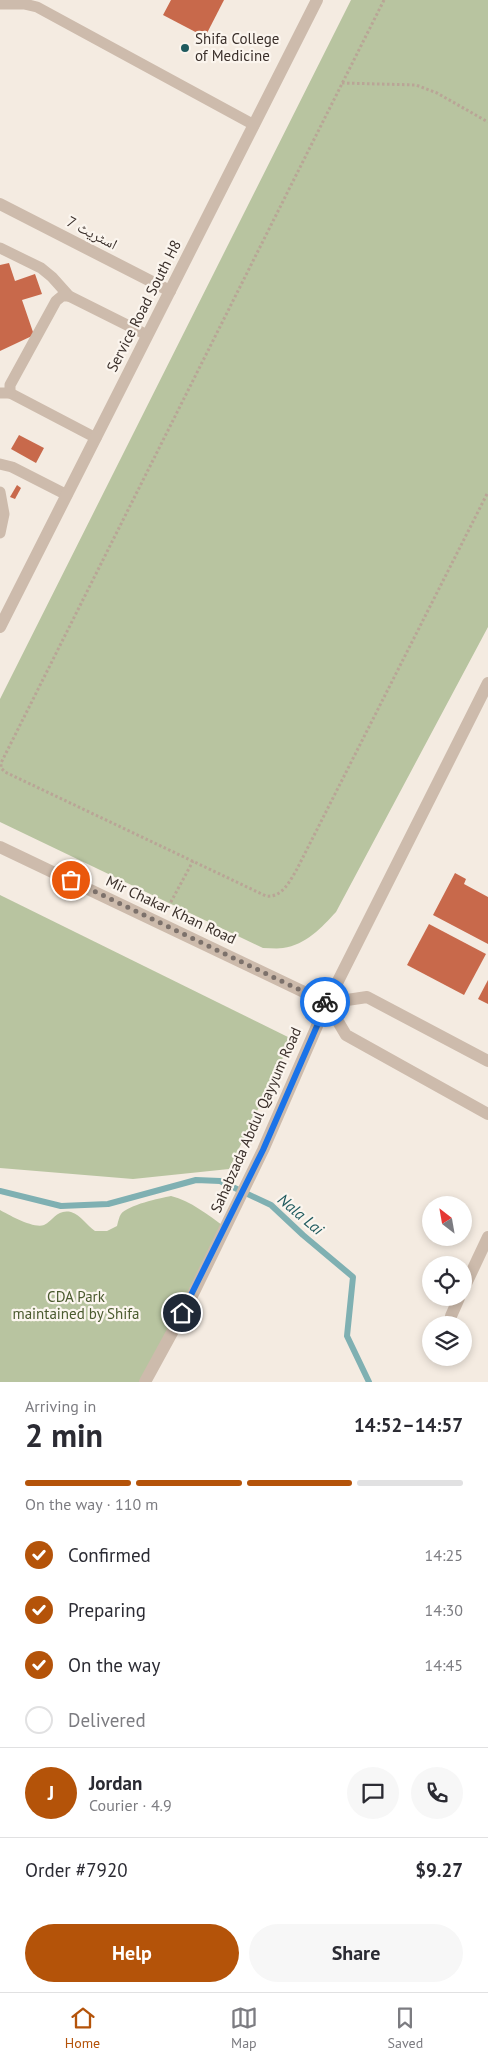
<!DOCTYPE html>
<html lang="en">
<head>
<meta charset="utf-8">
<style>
  body { margin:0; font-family:"PT Sans","Noto Naskh Arabic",sans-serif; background:#f7f7f7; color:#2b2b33; height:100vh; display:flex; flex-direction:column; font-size:19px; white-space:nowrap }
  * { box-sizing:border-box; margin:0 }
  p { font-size:16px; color:#7c7c81 }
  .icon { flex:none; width:28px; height:28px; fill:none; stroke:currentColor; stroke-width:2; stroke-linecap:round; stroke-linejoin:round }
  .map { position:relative; height:1382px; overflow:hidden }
  .side { display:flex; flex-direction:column; background:#fff; flex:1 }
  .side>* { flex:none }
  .needle { width:32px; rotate:329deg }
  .tools { position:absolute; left:422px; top:1196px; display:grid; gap:10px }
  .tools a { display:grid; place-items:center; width:50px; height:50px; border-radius:50%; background:#fff; box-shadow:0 2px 8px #0003; font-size:25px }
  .pin { position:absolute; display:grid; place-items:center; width:42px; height:42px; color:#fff; margin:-21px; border:2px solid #fff; border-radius:50%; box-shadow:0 1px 5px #0007 }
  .courier { position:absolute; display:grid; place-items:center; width:50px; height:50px; margin:-25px; border:4px solid #1a73e8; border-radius:50%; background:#fff; color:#222; box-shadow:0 1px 6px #0007 }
  .summary em { font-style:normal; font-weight:600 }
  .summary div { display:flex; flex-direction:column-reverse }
  .summary { display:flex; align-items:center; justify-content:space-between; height:85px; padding:0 25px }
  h1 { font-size:32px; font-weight:600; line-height:38px }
  .bar { display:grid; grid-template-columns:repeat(4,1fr); gap:8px 5px; align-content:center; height:60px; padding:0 25px }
  .bar i { height:6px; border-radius:4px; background:#e1e1e2 }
  .bar .selected { background:#b45309 }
  .bar p { grid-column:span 4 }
  .line { display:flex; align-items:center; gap:12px; padding:0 25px; border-top:1px solid #e1e1e2 }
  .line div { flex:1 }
  .round { display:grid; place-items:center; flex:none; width:52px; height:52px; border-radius:26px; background:#f7f7f7 }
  ol { padding:0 25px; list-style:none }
  li { display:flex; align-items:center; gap:15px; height:55px }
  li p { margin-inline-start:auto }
  li .icon { padding:5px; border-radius:50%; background:#b45309; color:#fff; stroke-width:4 }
  li:last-child { color:#7c7c81 }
  li i { width:28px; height:28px; border:2px solid #e1e1e2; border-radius:50% }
  .cta { display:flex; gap:10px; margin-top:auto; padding:10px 25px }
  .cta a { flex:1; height:58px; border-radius:30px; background:#b45309; color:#fff; font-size:20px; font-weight:600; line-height:58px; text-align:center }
  .cta a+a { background:#f7f7f7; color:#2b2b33 }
  .menu { display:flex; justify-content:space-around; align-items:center; height:70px; border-top:1px solid #e1e1e2; background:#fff; font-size:14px; color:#7c7c81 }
  .menu a { display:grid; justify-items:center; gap:2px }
  .menu .selected { color:#b45309 }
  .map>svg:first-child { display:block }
  .green { fill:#b8c4a0 }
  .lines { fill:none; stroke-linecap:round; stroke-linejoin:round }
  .stream { stroke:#7fb0b2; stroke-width:6 }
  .building { fill:#c8694b }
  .path { stroke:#b9a596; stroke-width:3; stroke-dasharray:2.5 2.5; stroke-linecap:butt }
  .service { stroke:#cdbbac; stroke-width:11 }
  .minor { stroke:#cdbbac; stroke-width:12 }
  .tertiary { stroke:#cdbbac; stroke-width:12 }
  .done { stroke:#7c716b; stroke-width:5; stroke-dasharray:0 9 }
  .route { stroke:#1a73e8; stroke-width:6 }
  .poi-dot { fill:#1f5a5e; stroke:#fbf5ee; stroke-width:2 }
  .labels { text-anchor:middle; stroke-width:4.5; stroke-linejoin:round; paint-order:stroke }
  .poi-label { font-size:15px; fill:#3b302b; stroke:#fbf5ee; text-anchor:start }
  .street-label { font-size:15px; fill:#3b302b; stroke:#fbf5ee }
  .park-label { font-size:15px; fill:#4a5a2e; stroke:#fbf5ee }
  .water-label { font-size:16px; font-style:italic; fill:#1f5a5e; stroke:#fbf5ee }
</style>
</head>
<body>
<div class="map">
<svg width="488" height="1382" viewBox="0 0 488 1382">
  <rect width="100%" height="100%" fill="#f4ebe1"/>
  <!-- green -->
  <g class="green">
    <path d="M 351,0 L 488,0 L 488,627 L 336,912 C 322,927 306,945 283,948 C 277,949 270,948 263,948 L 0,822 L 0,699 Z"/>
    <polygon points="0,895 292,1039 229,1169 133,1179 0,1168"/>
    <path d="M 171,1196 C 191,1201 208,1215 225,1227 L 145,1382 L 0,1382 L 0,1210 C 9,1215 34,1229 44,1225 C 54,1220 57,1209 71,1212 C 81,1215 87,1226 95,1231 L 107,1231 L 117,1226 C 118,1222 119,1217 121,1214 C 128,1205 160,1198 171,1196 Z"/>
  </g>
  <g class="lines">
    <!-- stream -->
    <polyline class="stream" points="0,1191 61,1206 108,1204 196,1180 220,1181 271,1205 303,1235 353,1277 347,1336 369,1382"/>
  </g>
  <!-- building -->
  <g class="building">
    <polygon points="171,0 224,0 205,37 163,15"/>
    <polygon points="9,263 15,281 35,274 42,294 22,300 34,335 0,351 0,265"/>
    <polygon points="19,435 44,448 36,463 11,449"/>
    <polygon points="17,485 21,488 15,499 10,497"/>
    <polygon points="455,873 466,879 464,884 488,897 488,944 433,915"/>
    <polygon points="429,924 486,954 464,995 407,965"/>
    <polygon points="488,980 488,1004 478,999"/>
  </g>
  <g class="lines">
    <!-- path -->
    <g class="path">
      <path d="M 384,0 L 1,763 L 1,768 L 5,772 L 266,896 C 282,898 290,881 297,869 L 488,492"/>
      <polyline points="342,83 416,85 437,93 488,122"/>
      <polyline points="166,911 193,861"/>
    </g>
    <!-- service -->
    <g class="service">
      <polyline points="0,4 24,4 37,7 254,125"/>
      <polyline points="0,248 41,268 52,277 69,296 147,335"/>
      <polyline points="0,393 10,393 96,438"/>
      <polyline points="10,393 10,385 56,301 62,296 69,296"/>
      <polyline points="0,464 12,467 67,495"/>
      <polyline points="0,492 4,514 0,533"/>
    </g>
    <!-- minor -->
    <g class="minor">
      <polyline points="0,204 170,291"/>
      <polyline points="464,1288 488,1237"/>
      <polyline points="451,1316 459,1298"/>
    </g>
    <!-- tertiary -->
    <g class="tertiary">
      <polyline points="0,627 317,0"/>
      <polyline points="0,847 327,1003 346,1035 488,1114"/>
      <polyline points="327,1003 367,997 488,1061"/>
      <polyline points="145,1382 192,1296 263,1150 327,1003 488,683"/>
    </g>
  </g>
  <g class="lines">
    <!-- done -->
    <polyline class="done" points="71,880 325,1002"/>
    <!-- route -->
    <polyline class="route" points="182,1313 263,1150 327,1003 325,1002"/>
  </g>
  <!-- markers -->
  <circle class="poi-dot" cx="185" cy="48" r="5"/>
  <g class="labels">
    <!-- poi labels -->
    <g class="poi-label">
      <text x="195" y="44">Shifa College<tspan x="195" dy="17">of Medicine</tspan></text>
    </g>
    <!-- street labels -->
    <g class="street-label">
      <text transform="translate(92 233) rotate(27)" y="5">اسٹریٹ 7</text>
      <text transform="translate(144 306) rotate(-63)" y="5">Service Road South H8</text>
      <text transform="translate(171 910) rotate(25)" y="5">Mir Chakar Khan Road</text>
      <text transform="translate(256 1120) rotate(-66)" y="5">Sahabzada Abdul Qayyum Road</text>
    </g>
    <!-- park labels -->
    <g class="park-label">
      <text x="76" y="1302">CDA Park<tspan x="76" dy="17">maintained by Shifa</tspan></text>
    </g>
    <!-- water labels -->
    <g class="water-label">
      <text transform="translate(301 1214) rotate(40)" y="6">Nala Lai</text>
    </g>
  </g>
</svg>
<div class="tools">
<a><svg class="needle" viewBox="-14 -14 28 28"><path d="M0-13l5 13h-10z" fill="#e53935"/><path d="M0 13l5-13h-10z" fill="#7c7c81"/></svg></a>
<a><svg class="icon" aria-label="locate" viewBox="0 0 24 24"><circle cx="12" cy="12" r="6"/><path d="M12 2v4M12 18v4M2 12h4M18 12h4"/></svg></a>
<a><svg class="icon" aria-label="layers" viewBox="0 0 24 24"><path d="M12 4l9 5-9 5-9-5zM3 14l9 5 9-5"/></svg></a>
</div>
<div class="pin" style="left:71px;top:880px;background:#ea580c"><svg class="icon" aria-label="bag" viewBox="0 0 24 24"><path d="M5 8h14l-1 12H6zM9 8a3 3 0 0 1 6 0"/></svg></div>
<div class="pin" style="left:182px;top:1313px;background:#1f2937"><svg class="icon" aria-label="home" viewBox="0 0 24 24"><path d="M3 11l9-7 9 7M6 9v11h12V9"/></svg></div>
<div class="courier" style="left:325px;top:1002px"><svg class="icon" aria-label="bike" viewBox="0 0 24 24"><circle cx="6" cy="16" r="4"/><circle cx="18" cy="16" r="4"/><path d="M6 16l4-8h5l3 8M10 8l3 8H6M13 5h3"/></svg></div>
</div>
<section class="side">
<div class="summary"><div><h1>2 min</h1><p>Arriving in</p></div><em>14:52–14:57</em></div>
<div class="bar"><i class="selected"></i><i class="selected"></i><i class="selected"></i><i></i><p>On the way · 110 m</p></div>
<ol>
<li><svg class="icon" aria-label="check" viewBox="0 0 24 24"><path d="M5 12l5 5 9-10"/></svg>Confirmed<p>14:25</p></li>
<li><svg class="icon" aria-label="check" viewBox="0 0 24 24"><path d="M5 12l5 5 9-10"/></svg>Preparing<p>14:30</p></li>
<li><svg class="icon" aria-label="check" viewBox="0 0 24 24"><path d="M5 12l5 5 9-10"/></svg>On the way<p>14:45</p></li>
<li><i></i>Delivered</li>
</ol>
<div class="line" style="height:90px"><b class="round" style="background:#b45309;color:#fff">J</b><div><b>Jordan</b><p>Courier · 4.9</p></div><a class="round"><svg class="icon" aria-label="chat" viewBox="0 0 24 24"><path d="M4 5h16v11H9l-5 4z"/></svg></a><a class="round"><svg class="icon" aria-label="phone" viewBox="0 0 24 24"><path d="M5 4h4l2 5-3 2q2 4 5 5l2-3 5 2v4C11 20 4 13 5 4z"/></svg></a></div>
<div class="line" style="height:65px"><div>Order #7920</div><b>$9.27</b></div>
<div class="cta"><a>Help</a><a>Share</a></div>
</section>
<nav class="menu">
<a class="selected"><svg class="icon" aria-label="home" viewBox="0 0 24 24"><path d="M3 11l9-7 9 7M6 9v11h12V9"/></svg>Home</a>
<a><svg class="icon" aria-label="map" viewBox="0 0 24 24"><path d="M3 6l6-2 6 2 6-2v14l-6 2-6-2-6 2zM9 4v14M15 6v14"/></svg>Map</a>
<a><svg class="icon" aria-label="saved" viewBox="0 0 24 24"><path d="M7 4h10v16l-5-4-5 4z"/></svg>Saved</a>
</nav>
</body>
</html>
